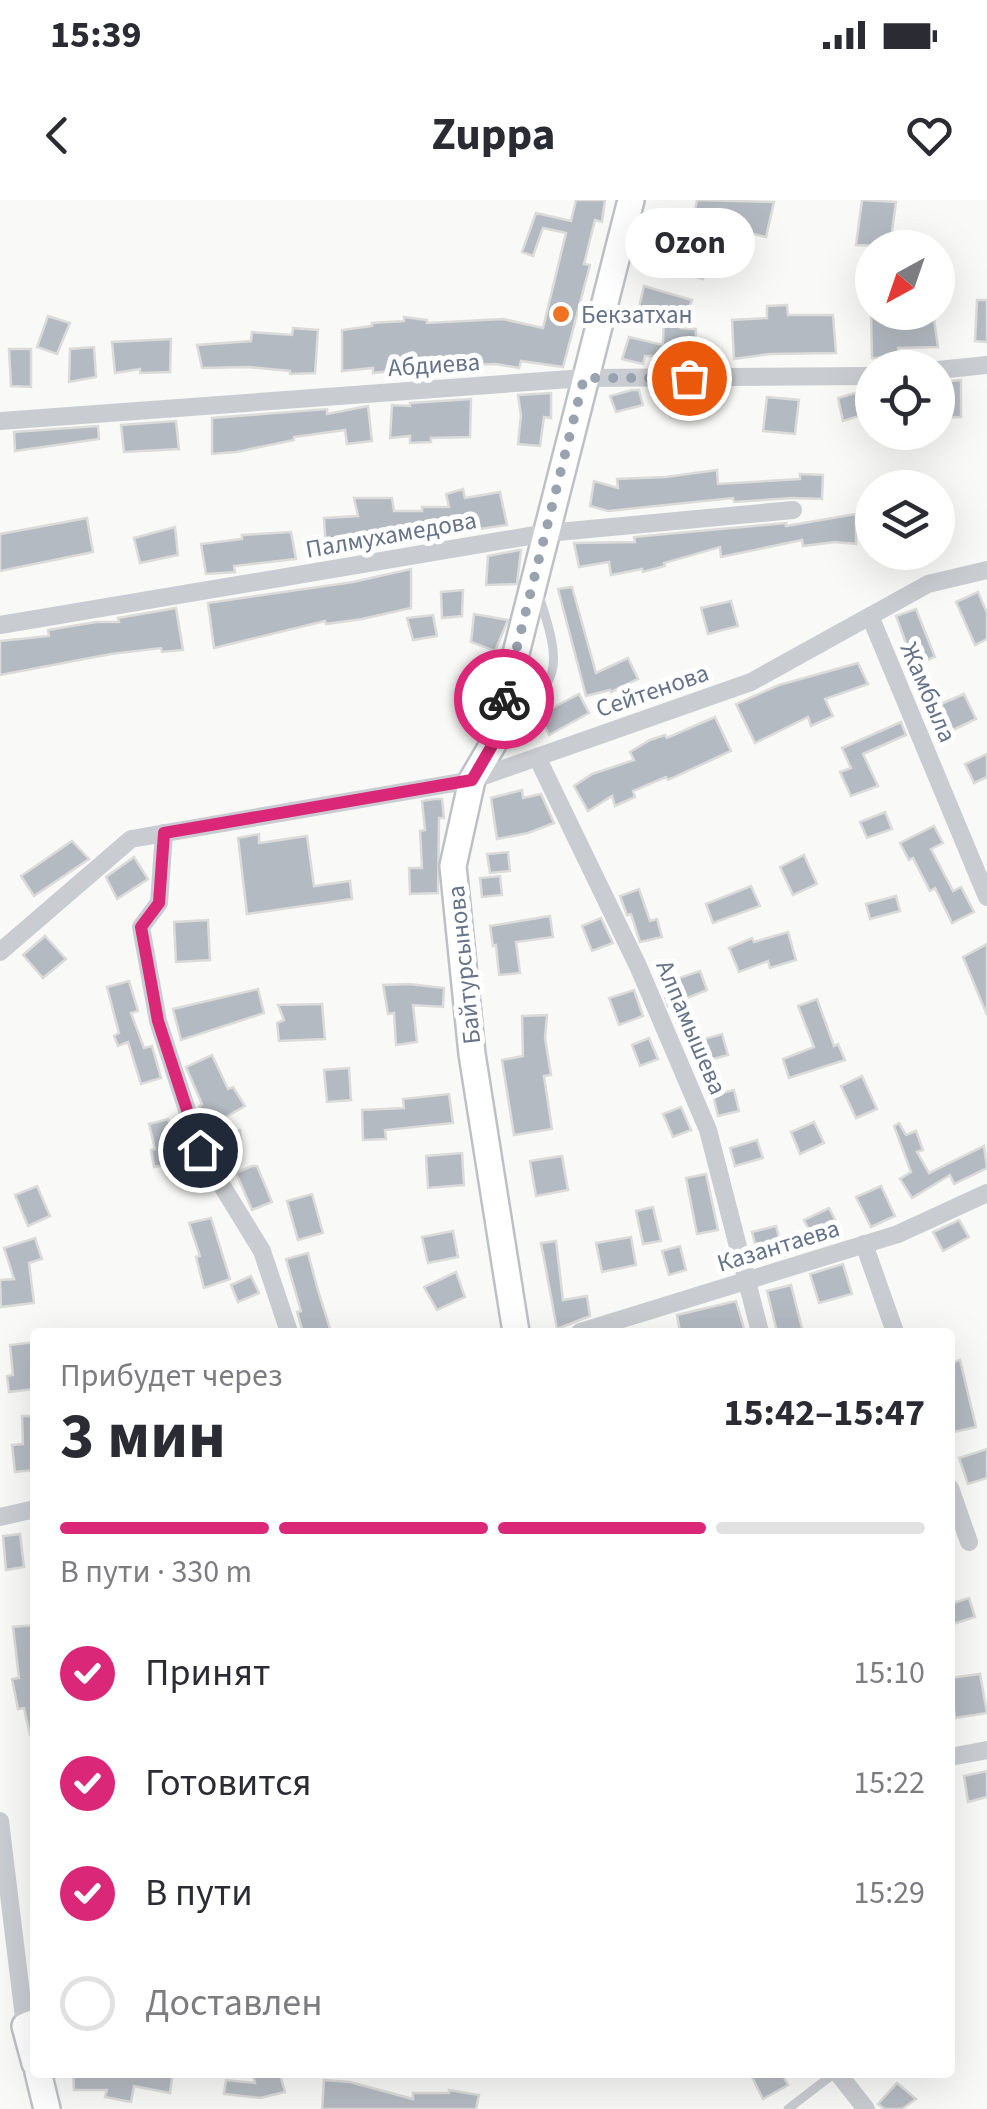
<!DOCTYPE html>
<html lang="ru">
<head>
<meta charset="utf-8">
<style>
  body { margin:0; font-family:"Source Sans 3",sans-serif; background:#f2f2f3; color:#2b2b33; height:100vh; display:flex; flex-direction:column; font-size:38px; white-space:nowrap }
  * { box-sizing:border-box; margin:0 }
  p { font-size:32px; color:#7c7c81 }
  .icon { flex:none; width:55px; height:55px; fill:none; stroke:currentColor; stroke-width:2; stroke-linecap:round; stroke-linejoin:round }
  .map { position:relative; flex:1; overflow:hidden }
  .panel { position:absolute; left:30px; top:1128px; width:925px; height:750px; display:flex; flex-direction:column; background:#fff; border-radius:10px; box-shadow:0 10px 40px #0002 }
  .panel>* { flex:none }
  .needle { width:65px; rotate:220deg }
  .fabs { position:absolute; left:855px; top:30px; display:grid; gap:20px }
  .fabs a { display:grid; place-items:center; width:100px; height:100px; border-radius:50%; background:#fff; box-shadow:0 10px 40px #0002; font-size:50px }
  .pin { position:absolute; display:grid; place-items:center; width:85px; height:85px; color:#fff; margin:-42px; border:5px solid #fff; border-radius:50%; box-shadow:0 2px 10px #0007 }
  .courier { position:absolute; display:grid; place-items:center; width:100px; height:100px; margin:-50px; border:8px solid #db2777; border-radius:50%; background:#fff; color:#222; box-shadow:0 2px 12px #0007 }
  .bubble { position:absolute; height:70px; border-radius:35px; background:#fff; box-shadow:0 10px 40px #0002; font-size:32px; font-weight:700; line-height:70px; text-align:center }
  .head em { font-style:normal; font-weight:700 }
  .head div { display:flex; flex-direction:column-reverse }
  .head { display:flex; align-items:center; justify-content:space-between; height:170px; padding:0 30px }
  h1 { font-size:65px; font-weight:700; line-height:75px }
  .bar { display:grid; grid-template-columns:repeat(4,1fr); gap:15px 10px; align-content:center; height:120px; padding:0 30px }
  .bar i { height:12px; border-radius:8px; background:#e1e1e2 }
  .bar .selected { background:#db2777 }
  .bar p { grid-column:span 4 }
  ol { padding:0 30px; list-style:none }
  li { display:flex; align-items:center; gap:30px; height:110px }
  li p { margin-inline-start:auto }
  li .icon { padding:10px; border-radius:50%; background:#db2777; color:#fff; stroke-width:4 }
  li:last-child { color:#7c7c81 }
  li i { width:55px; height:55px; border:5px solid #e1e1e2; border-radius:50% }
  .status { display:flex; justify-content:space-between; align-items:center; height:70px; padding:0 50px; background:#fff; direction:ltr }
  .status svg { height:28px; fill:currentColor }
  header { display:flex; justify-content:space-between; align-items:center; height:130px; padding:0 30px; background:#fff; font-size:45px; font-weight:700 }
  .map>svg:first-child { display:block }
  .building { fill:#b4bac1; stroke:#dbdbd9; stroke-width:2.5 }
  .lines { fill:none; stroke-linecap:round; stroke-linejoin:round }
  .secondary-casing { stroke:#bdc1c7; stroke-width:30 }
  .service { stroke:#c9ccd0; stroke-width:9 }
  .minor { stroke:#c9ccd0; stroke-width:18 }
  .secondary { stroke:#fff; stroke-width:25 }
  .done { stroke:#99a3b0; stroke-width:10; stroke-dasharray:0 18 }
  .route { stroke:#db2777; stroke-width:12 }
  .poi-dot { fill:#f07321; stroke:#fff; stroke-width:4 }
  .labels { text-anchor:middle; stroke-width:10; stroke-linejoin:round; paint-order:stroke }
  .poi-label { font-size:25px; fill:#66748a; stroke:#fff; text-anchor:start }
  .street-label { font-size:25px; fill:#66748a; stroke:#fff }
</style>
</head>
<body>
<div class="status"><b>15:39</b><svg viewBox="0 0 49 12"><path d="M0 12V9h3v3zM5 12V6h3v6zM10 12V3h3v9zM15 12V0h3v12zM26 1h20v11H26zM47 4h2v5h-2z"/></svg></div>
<header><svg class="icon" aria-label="back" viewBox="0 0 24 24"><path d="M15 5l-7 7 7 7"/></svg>Zuppa<svg class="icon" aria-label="heart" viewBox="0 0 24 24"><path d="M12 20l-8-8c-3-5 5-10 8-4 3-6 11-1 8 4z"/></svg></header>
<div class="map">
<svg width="987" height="1909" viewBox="0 0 987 1909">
  <rect width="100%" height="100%" fill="#f9faf7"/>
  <!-- building -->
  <g class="building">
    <polygon points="576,0 605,0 602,22 595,20 584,64 590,65 563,167 521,161 519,168 496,164 392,167 392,171 373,173 373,168 342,171 342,130 372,126 372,123 404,121 404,117 427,120 427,123 503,119 543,128 566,33 543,28 533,56 522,52 536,13 571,21"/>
    <polygon points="697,0 774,2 766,37 693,20"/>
    <polygon points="862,0 896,2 890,46 856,45"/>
    <polygon points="656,32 712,48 703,79 648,65"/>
    <polygon points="644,86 692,100 681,128 696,129 695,156 645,156 643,164 622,159 629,137 663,145 664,113 639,107"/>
    <polygon points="977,100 987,100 987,142 975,141"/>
    <polygon points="787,105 788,115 833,115 836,153 770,154 734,159 732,120 767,118 767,106"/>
    <polygon points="871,112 933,112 938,147 898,148 899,157 872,158"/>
    <polygon points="48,116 70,123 57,154 37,147"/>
    <polygon points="293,128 318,130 315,173 290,174 290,171 249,167 202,168 197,145 251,141 252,132 292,135"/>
    <polygon points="171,139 170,172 140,173 140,169 115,173 112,142"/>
    <polygon points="94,147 96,177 69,182 70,149"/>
    <polygon points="9,149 31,149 31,187 11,186"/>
    <polygon points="961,180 961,217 938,218 938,182"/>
    <polygon points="872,188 872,212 843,221 838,198"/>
    <polygon points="632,190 639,190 643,205 616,212 610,196"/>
    <polygon points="694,190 722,190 722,204 694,205"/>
    <polygon points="551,193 551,218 544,217 540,246 518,244 521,215 518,195"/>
    <polygon points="767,197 799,200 795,234 763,231"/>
    <polygon points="471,199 470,237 431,238 431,242 410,243 410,236 390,238 392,205 410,206 410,203"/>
    <polygon points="368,206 372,241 347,244 345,230 294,237 294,240 236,252 212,254 212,218 327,209 327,214"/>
    <polygon points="176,221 179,249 124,252 121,225"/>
    <polygon points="98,226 99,239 15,251 14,232"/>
    <polygon points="717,270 718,284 800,279 800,274 823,275 822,299 792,298 734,302 733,298 608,311 590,306 594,281 618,288 617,279 666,277"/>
    <polygon points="463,289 465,298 500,292 507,325 384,343 353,341 354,346 326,349 324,318 358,316 354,298 392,298 394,311 422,311 422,307 449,307 446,294"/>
    <polygon points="856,314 856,344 835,342 803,346 802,340 721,357 720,347 664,363 665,366 643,372 642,369 611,375 609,362 579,367 574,343 635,342 634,337 786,323 786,326"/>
    <polygon points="87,318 93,352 0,371 0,334"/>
    <polygon points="175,327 178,355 140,363 134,338"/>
    <polygon points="291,332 296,359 234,366 235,372 206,374 201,344 242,339 242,335"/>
    <polygon points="519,350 521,350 517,384 486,385 488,356"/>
    <polygon points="411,369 411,408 362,419 326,424 325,421 214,448 208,403 353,382"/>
    <polygon points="572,387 596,473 628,458 638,479 611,492 610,490 586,496 558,389"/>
    <polygon points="463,390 462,416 442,418 441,392"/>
    <polygon points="978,392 987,413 987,439 975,445 956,402"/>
    <polygon points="731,401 738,426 708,434 701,408"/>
    <polygon points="176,408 183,450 162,452 161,448 111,454 0,475 0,441 49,436 48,430 96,422 119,422 118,418"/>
    <polygon points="916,409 935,457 914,465 896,416"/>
    <polygon points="474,414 508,420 495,451 471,442"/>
    <polygon points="433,415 437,436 413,440 407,418"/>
    <polygon points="858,463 868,484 825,499 833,516 811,526 808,517 755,543 736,504 779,485"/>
    <polygon points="579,494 589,513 549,535 539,515"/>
    <polygon points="964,494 976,519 953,530 941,504"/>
    <polygon points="715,517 731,551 668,580 666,577 633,591 635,597 615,606 612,596 588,611 574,586 592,574 634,560 630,552 650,540 665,535 667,538"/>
    <polygon points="901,522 906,535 863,554 878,586 851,596 840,572 851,568 842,548"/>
    <polygon points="987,554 987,577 974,583 965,564"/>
    <polygon points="522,590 523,598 541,594 554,623 528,633 497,639 491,598"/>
    <polygon points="434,599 442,599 444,618 439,618 438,693 410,694 409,668 422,668 420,631 425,630 422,601"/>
    <polygon points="885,612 892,629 867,638 860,622"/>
    <polygon points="934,626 943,643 931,649 953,691 961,687 974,712 952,723 935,688 930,691 913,658 909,660 900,643"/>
    <polygon points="259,634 259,643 307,636 314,686 350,681 352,699 247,714 238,638"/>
    <polygon points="72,641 89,659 34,696 21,676"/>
    <polygon points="508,652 510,671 490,673 487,654"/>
    <polygon points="804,655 817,684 793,695 780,667"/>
    <polygon points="134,657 148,679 117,699 106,677"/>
    <polygon points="500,676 502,695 482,697 480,678"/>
    <polygon points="751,686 760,706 713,723 706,704"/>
    <polygon points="639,689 650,721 657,719 662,737 640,742 631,714 627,715 620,696"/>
    <polygon points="896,696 900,711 870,719 866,704"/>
    <polygon points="550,716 553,737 516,742 520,773 499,775 496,745 493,746 490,726"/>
    <polygon points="601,718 613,743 592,751 582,726"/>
    <polygon points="208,720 210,760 176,762 174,722"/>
    <polygon points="788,732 796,760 770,768 768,761 739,772 729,748 752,738 754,742"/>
    <polygon points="45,736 66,759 43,778 23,755"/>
    <polygon points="987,744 987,815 963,757"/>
    <polygon points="700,771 707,790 668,806 661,784"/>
    <polygon points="129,781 138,811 131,813 144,848 152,846 161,878 141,884 128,842 118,846 114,836 119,833 107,787"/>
    <polygon points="409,784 444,788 443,807 413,805 417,842 396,845 394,813 388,814 383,785"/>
    <polygon points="258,789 264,813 181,840 173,809"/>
    <polygon points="634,790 643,816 619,825 609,798"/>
    <polygon points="817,799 834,846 838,844 845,860 789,878 783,859 814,847 798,806"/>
    <polygon points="322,804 325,839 279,841 277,823 284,820 278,805"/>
    <polygon points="547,815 545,838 551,875 544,876 552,929 514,935 502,860 523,856 522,816"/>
    <polygon points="722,834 728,855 696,864 690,843"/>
    <polygon points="649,838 658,859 640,866 632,845"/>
    <polygon points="212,855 228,889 233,887 245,906 210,926 199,907 202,904 186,867"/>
    <polygon points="349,868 351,900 327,902 324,870"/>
    <polygon points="862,876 877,909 856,918 841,886"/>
    <polygon points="734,890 739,911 718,916 713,895"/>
    <polygon points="449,894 453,923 385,930 386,939 363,940 362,910 404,908 403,899"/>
    <polygon points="681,907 691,930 673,937 663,914"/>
    <polygon points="168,919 174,938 166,939 171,964 154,967 151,950 155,949 149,924"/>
    <polygon points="814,922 824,943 800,954 791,932"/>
    <polygon points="899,923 906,935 916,931 923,950 917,952 929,973 984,946 987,968 954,984 950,975 912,998 900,979 911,972 894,926"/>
    <polygon points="240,930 242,950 220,952 218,932"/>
    <polygon points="757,940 763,958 735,966 730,948"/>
    <polygon points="462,953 464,985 428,988 426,956"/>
    <polygon points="562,956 568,990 536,996 530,961"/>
    <polygon points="252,966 257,966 272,1002 252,1010 236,973"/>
    <polygon points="706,974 718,1030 697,1034 686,978"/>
    <polygon points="37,986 50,1016 28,1026 15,995"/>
    <polygon points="881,986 895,1016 871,1027 856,997"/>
    <polygon points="312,994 323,1033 298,1040 287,1001"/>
    <polygon points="653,1007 661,1041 643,1044 636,1011"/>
    <polygon points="829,1008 843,1035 817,1046 804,1020"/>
    <polygon points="211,1018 230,1079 204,1088 196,1057 200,1056 189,1023"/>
    <polygon points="959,1020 969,1037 943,1051 933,1032"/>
    <polygon points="776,1026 784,1056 760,1063 752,1032"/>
    <polygon points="453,1031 458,1057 428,1063 422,1037"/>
    <polygon points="631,1037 636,1065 602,1072 596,1043"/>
    <polygon points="35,1038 42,1059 29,1063 34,1103 1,1107 0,1080 14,1079 4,1048"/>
    <polygon points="556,1041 563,1100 587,1096 590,1116 557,1129 541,1043"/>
    <polygon points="680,1046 686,1070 669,1075 662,1051"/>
    <polygon points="308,1053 317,1087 331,1132 303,1132 297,1112 301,1111 286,1059"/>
    <polygon points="843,1064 852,1094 819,1103 810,1074"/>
    <polygon points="456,1072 465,1097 437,1110 424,1087"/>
    <polygon points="251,1076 259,1093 238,1102 231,1085"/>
    <polygon points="791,1085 803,1132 777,1132 767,1091"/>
    <polygon points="736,1101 745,1132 680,1132 677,1115"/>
    <polygon points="35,1142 35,1189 9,1192 7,1176 13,1175 10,1145"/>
    <polygon points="960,1160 976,1227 950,1233 950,1163"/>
    <polygon points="22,1216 35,1216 35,1270 15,1272 12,1245 23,1244"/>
    <polygon points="987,1249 987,1278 968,1284 959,1258"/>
    <polygon points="20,1334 24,1367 6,1370 3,1336"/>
    <polygon points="969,1398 975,1417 950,1425 950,1404"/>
    <polygon points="35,1425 35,1534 30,1535 24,1508 18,1509 12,1479 19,1478 13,1427"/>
    <polygon points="980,1474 987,1513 955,1518 950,1478"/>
    <polygon points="987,1571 987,1597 968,1602 964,1576"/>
    <polygon points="73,1872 173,1872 170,1893 134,1886 131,1902 105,1897 107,1890 74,1890"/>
    <polygon points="265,1872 279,1872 285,1892 260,1898 224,1894 226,1880 255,1883 253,1875"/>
    <polygon points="760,1872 781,1872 788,1885 763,1899 752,1877"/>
    <polygon points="324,1880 350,1882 413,1899 413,1893 449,1893 449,1890 479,1895 476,1909 322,1909"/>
    <polygon points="897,1883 916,1899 902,1909 885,1909 878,1904"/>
  </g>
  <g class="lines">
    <defs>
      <g id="secondary">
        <polyline points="516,1132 472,854 453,666 472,580 493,544 631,0"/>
        <polyline points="35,1822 25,1826 35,1863"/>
        <polyline points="38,1872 47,1909"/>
      </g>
    </defs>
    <!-- secondary casing -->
    <use href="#secondary" class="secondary-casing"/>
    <!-- service -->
    <g class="service">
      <path d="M 502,535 C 561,477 564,472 538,393"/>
      <polyline points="788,1909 836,1872"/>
    </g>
    <!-- minor -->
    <g class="minor">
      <polyline points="938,170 987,165"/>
      <polyline points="0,221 584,178 872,176"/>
      <polyline points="870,416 987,697"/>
      <polyline points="0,425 547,333 793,310"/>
      <polyline points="537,557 638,766 708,930 760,1132"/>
      <polyline points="164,633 159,703 141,727 158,821 200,950 262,1051 289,1132"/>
      <polyline points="0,752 131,639 472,580 751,482 928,384 987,370"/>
      <polyline points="864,1044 895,1132"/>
      <polyline points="580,1132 898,1034 987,993"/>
      <polyline points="950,1288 969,1342"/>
      <polyline points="0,1317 35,1309"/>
      <polyline points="950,1557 987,1550"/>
      <polyline points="0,1621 25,1826"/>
      <polyline points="837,1872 866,1909"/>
    </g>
    <!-- secondary -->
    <use href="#secondary" class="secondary"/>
  </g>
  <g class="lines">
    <!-- done -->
    <polyline class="done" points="504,499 584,178 689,178"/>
    <!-- route -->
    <polyline class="route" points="200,950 158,821 141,727 159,703 164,633 472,580 493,544 504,499"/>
  </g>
  <!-- markers -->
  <circle class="poi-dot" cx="561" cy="114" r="10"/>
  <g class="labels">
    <!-- poi labels -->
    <g class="poi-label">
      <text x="581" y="123">Бекзатхан</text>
    </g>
    <!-- street labels -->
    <g class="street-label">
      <text transform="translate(434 164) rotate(-4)" y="9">Абдиева</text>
      <text transform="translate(391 334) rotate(-10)" y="9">Палмухамедова</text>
      <text transform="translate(652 490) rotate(-19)" y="9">Сейтенова</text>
      <text transform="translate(929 492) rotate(67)" y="9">Жамбыла</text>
      <text transform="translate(463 765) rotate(-96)" y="9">Байтурсынова</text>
      <text transform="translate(692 827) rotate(67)" y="9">Алпамышева</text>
      <text transform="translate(778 1045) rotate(-17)" y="9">Казантаева</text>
    </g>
  </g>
</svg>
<div class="fabs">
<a><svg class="needle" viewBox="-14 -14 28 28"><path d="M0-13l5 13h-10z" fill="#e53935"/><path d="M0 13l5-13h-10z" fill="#7c7c81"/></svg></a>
<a><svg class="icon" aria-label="locate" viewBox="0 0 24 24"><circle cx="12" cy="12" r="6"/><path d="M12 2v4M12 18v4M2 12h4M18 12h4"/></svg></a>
<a><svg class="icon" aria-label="layers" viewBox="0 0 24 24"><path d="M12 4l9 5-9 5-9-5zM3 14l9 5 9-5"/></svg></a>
</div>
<div class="pin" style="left:689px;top:178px;background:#ea580c"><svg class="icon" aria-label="bag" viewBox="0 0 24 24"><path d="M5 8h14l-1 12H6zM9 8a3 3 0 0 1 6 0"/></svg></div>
<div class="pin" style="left:200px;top:950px;background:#1f2937"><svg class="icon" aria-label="home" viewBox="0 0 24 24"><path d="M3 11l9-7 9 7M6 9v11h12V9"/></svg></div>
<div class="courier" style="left:504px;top:499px"><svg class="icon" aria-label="bike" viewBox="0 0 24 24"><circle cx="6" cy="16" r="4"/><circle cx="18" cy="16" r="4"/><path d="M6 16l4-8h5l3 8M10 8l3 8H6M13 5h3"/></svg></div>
<div class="bubble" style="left:625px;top:8px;width:130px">Ozon</div>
<section class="panel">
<div class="head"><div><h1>3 мин</h1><p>Прибудет через</p></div><em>15:42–15:47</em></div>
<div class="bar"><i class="selected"></i><i class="selected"></i><i class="selected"></i><i></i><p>В пути · 330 m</p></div>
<ol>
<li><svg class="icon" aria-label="check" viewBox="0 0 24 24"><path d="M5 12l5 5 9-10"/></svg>Принят<p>15:10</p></li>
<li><svg class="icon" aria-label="check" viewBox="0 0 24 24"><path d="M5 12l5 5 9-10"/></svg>Готовится<p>15:22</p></li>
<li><svg class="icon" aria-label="check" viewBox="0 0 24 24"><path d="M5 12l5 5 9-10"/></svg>В пути<p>15:29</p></li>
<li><i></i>Доставлен</li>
</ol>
</section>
</div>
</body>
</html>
